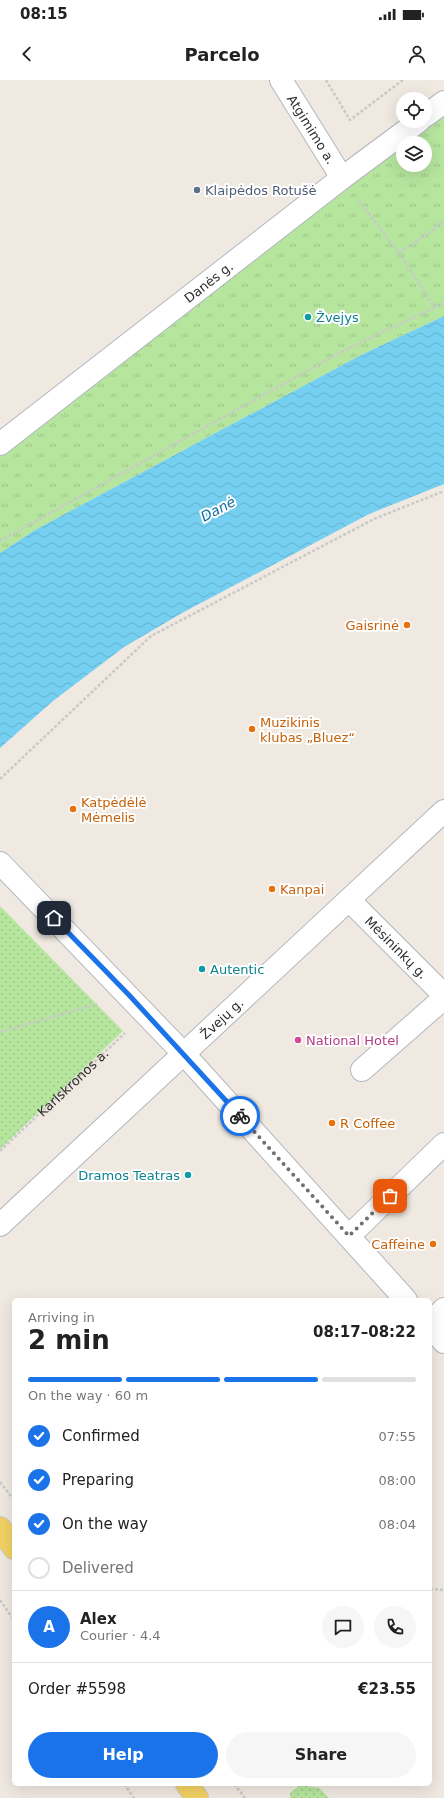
<!DOCTYPE html>
<html lang="en">
<head>
<meta charset="utf-8">
<style>
  body { margin:0; font-family:"DejaVu Sans",sans-serif; background:#f6f6f6; color:#222; height:100vh; display:flex; flex-direction:column; font-size:15px; white-space:nowrap }
  * { box-sizing:border-box; margin:0 }
  p { font-size:13px; color:#767676 }
  .icon { flex:none; width:22px; height:22px; fill:none; stroke:currentColor; stroke-width:2; stroke-linecap:round; stroke-linejoin:round }
  .map { position:relative; flex:1; overflow:hidden }
  .panel { position:absolute; left:12px; top:1218px; width:420px; height:488px; display:flex; flex-direction:column; background:#fff; border-radius:6px; box-shadow:0 4px 16px #0002 }
  .panel>* { flex:none }
  .tools { position:absolute; left:396px; top:12px; display:grid; gap:8px }
  .tools a { display:grid; place-items:center; width:36px; height:36px; border-radius:50%; background:#fff; box-shadow:0 4px 16px #0002; font-size:20px }
  .pin { position:absolute; display:grid; place-items:center; width:34px; height:34px; color:#fff; margin:-17px; border-radius:8px; box-shadow:0 2px 6px #0006 }
  .courier { position:absolute; display:grid; place-items:center; width:40px; height:40px; margin:-20px; border:3px solid #1a73e8; border-radius:50%; background:#fff; color:#222; box-shadow:0 1px 5px #0007 }
  .summary em { font-style:normal; font-weight:600 }
  .summary div { display:flex; flex-direction:column-reverse }
  .summary { display:flex; align-items:center; justify-content:space-between; height:68px; padding:0 16px }
  h1 { font-size:26px; font-weight:600; line-height:30px }
  .bar { display:grid; grid-template-columns:repeat(4,1fr); gap:6px 4px; align-content:center; height:48px; padding:0 16px }
  .bar i { height:5px; border-radius:3px; background:#e0e0e0 }
  .bar .on { background:#1a73e8 }
  .bar p { grid-column:span 4 }
  .line { display:flex; align-items:center; gap:10px; padding:0 16px; border-top:1px solid #e0e0e0 }
  .line div { flex:1 }
  .round { display:grid; place-items:center; flex:none; width:42px; height:42px; border-radius:21px; background:#f6f6f6 }
  ol { padding:0 16px; list-style:none }
  li { display:flex; align-items:center; gap:12px; height:44px }
  li p { margin-inline-start:auto }
  li .icon { padding:4px; border-radius:50%; background:#1a73e8; color:#fff; stroke-width:4 }
  li:last-child { color:#767676 }
  li i { width:22px; height:22px; border:2px solid #e0e0e0; border-radius:50% }
  .cta { display:flex; gap:8px; margin-top:auto; padding:8px 16px }
  .cta a { flex:1; height:46px; border-radius:24px; background:#1a73e8; color:#fff; font-size:16px; font-weight:600; line-height:46px; text-align:center }
  .cta a+a { background:#f6f6f6; color:#222 }
  .status { display:flex; justify-content:space-between; align-items:center; height:28px; padding:0 20px; background:#fff; direction:ltr }
  .status svg { height:11px; fill:currentColor }
  header { display:flex; justify-content:space-between; align-items:center; height:52px; padding:0 16px; background:#fff; font-size:18px; font-weight:600 }
  .map>svg:first-child { display:block }
  .grass { fill:url(#grass-dots) }
  .park { fill:url(#park-tufts); fill-rule:evenodd }
  .water { fill:url(#water-waves) }
  .lines { fill:none; stroke-linecap:round; stroke-linejoin:round }
  .minor-casing { stroke:#b4b7c1; stroke-width:24 }
  .primary-casing { stroke:#c9c9c9; stroke-width:24 }
  .path { stroke:#c9c9c9; stroke-width:2.5; stroke-dasharray:3 2; stroke-linecap:butt }
  .minor { stroke:#fff; stroke-width:22 }
  .primary { stroke:#f2d163; stroke-width:22 }
  .done { stroke:#726f6d; stroke-width:4; stroke-dasharray:0 7.2 }
  .route { stroke:#1a73e8; stroke-width:5 }
  .service-dot { fill:#5c6f8a; stroke:#fff; stroke-width:1.5 }
  .culture-dot { fill:#0f9aa8; stroke:#fff; stroke-width:1.5 }
  .food-dot { fill:#e8710a; stroke:#fff; stroke-width:1.5 }
  .hotel-dot { fill:#d1479c; stroke:#fff; stroke-width:1.5 }
  .labels { text-anchor:middle; stroke-width:4; stroke-linejoin:round; paint-order:stroke }
  .street-label { font-size:13px; fill:#2e2e2e; stroke:#fff }
  .service-label { font-size:13px; fill:#4e5e75; stroke:#fff; text-anchor:start }
  .culture-label { font-size:13px; fill:#0d838f; stroke:#fff; text-anchor:start }
  .food-label { font-size:13px; fill:#c56008; stroke:#fff; text-anchor:start }
  .hotel-label { font-size:13px; fill:#b23c85; stroke:#fff; text-anchor:start }
  .water-label { font-size:14px; font-style:italic; fill:#0d6fa3; stroke:#fff }
</style>
</head>
<body>
<div class="status"><b>08:15</b><svg viewBox="0 0 49 12"><path d="M0 12V9h3v3zM5 12V6h3v6zM10 12V3h3v9zM15 12V0h3v12zM26 1h20v11H26zM47 4h2v5h-2z"/></svg></div>
<header><svg class="icon" aria-label="back" viewBox="0 0 24 24"><path d="M15 5l-7 7 7 7"/></svg>Parcelo<svg class="icon" aria-label="person" viewBox="0 0 24 24"><circle cx="12" cy="8" r="4"/><path d="M4 21q1-7 8-7t8 7"/></svg></header>
<div class="map">
<svg width="444" height="1718" viewBox="0 0 444 1718">
  <defs>
    <pattern id="grass-dots" width="8" height="8" patternUnits="userSpaceOnUse"><rect width="8" height="8" fill="#b6e59e"/><path d="M2 2h.1M6 6h.1" fill="none" stroke="#9dc588" stroke-width="1.8" stroke-linecap="round"/></pattern>
    <pattern id="park-tufts" width="24" height="20" patternUnits="userSpaceOnUse"><rect width="24" height="20" fill="#b6e59e"/><path d="M3 7l-1-3M5 7V3M7 7l1-3M15 17l-1-3M17 17v-4M19 17l1-3" fill="none" stroke="#9dc588"/></pattern>
    <pattern id="water-waves" width="16" height="10" patternUnits="userSpaceOnUse"><rect width="16" height="10" fill="#75cff0"/><path d="M0 5q4-4 8 0t8 0" fill="none" stroke="#66b2ce"/></pattern>
  </defs>
  <rect width="100%" height="100%" fill="#efe9e1"/>
  <!-- grass -->
  <g class="grass">
    <polygon points="0,826 123,951 0,1069"/>
    <polygon points="300,1705 319,1708 329,1718 290,1718 290,1713"/>
  </g>
  <!-- park -->
  <path class="park" d="M 444,22 L 444,236 L 361,275 L 35,450 L 0,473 L 0,364 ZM 403,63 L 425,63 L 425,85 L 403,85 Z"/>
  <!-- water -->
  <polygon class="water" points="444,236 444,404 369,434 182,533 124,567 53,621 0,668 0,473 35,450 361,275"/>
  <g class="lines">
    <defs>
      <g id="minor">
        <path id="s2" d="M 281,0 L 342,98"/>
        <polyline points="425,36 444,22"/>
        <path id="s3" d="M 0,364 L 342,98 L 419,41"/>
        <polyline points="0,783 184,974 406,1220"/>
        <path id="s4" d="M 349,820 L 444,915"/>
        <polyline points="362,990 444,918"/>
        <path id="s5" d="M 0,1145 L 444,731"/>
        <polyline points="349,1156 444,1064"/>
        <polyline points="430,1243 444,1229"/>
        <polyline points="430,1246 444,1262"/>
      </g>
      <g id="primary">
        <polyline points="0,1448 14,1468"/>
        <polyline points="187,1704 197,1718"/>
      </g>
    </defs>
    <!-- minor casing -->
    <use href="#minor" class="minor-casing"/>
    <!-- primary casing -->
    <use href="#primary" class="primary-casing"/>
    <!-- path -->
    <g class="path">
      <polyline points="326,0 350,40 403,0"/>
      <polyline points="359,121 399,173 434,227"/>
      <polyline points="399,173 444,142"/>
      <polyline points="0,461 343,271 444,223"/>
      <polyline points="0,699 151,556 374,439 444,411"/>
      <polyline points="0,952 97,924"/>
      <path id="s1" d="M 0,1071 L 125,953"/>
      <polyline points="0,1402 14,1420"/>
      <polyline points="430,1509 444,1510"/>
      <polyline points="0,1520 14,1540"/>
      <polyline points="124,1704 134,1718"/>
      <polyline points="234,1704 245,1718"/>
    </g>
    <!-- minor -->
    <use href="#minor" class="minor"/>
    <!-- primary -->
    <use href="#primary" class="primary"/>
  </g>
  <g class="lines">
    <!-- done -->
    <polyline class="done" points="240,1036 349,1156 390,1116"/>
    <!-- route -->
    <polyline class="route" points="54,838 129,915 240,1036"/>
  </g>
  <!-- markers -->
  <circle class="service-dot" cx="197" cy="110" r="4"/>
  <g class="culture-dot">
    <circle cx="308" cy="237" r="4"/>
    <circle cx="202" cy="889" r="4"/>
    <circle cx="188" cy="1095" r="4"/>
  </g>
  <g class="food-dot">
    <circle cx="407" cy="545" r="4"/>
    <circle cx="252" cy="649" r="4"/>
    <circle cx="73" cy="729" r="4"/>
    <circle cx="272" cy="809" r="4"/>
    <circle cx="332" cy="1043" r="4"/>
    <circle cx="433" cy="1164" r="4"/>
  </g>
  <circle class="hotel-dot" cx="298" cy="960" r="4"/>
  <g class="labels">
    <!-- street labels -->
    <g class="street-label">
      <text dy="5" stroke="none"><textPath href="#s2" startOffset="58">Atgimimo a.</textPath></text>
      <text dy="5" stroke="none"><textPath href="#s3" startOffset="264">Danės g.</textPath></text>
      <text dy="5" stroke="none"><textPath href="#s4" startOffset="67">Mėsininkų g.</textPath></text>
      <text dy="5" stroke="none"><textPath href="#s5" startOffset="303">Žvejų g.</textPath></text>
      <text dy="5" stroke="none"><textPath href="#s1" startOffset="100">Karlskronos a.</textPath></text>
    </g>
    <!-- service labels -->
    <g class="service-label">
      <text x="205" y="115">Klaipėdos Rotušė</text>
    </g>
    <!-- culture labels -->
    <g class="culture-label">
      <text x="316" y="242">Žvejys</text>
      <text x="210" y="894">Autentic</text>
      <text x="180" y="1100" text-anchor="end">Dramos Teatras</text>
    </g>
    <!-- food labels -->
    <g class="food-label">
      <text x="399" y="550" text-anchor="end">Gaisrinė</text>
      <text x="260" y="647">Muzikinis<tspan x="260" dy="15">klubas „Bluez“</tspan></text>
      <text x="81" y="727">Katpėdėlė<tspan x="81" dy="15">Mėmelis</tspan></text>
      <text x="280" y="814">Kanpai</text>
      <text x="340" y="1048">R Coffee</text>
      <text x="425" y="1169" text-anchor="end">Caffeine</text>
    </g>
    <!-- hotel labels -->
    <g class="hotel-label">
      <text x="306" y="965">National Hotel</text>
    </g>
    <!-- water labels -->
    <g class="water-label">
      <text transform="translate(218 429) rotate(-28)" y="5">Danė</text>
    </g>
  </g>
</svg>
<div class="tools">
<a><svg class="icon" aria-label="locate" viewBox="0 0 24 24"><circle cx="12" cy="12" r="6"/><path d="M12 2v4M12 18v4M2 12h4M18 12h4"/></svg></a>
<a><svg class="icon" aria-label="layers" viewBox="0 0 24 24"><path d="M12 4l9 5-9 5-9-5zM3 14l9 5 9-5"/></svg></a>
</div>
<div class="pin" style="left:390px;top:1116px;background:#ea580c"><svg class="icon" aria-label="bag" viewBox="0 0 24 24"><path d="M5 8h14l-1 12H6zM9 8a3 3 0 0 1 6 0"/></svg></div>
<div class="pin" style="left:54px;top:838px;background:#1f2937"><svg class="icon" aria-label="home" viewBox="0 0 24 24"><path d="M3 11l9-7 9 7M6 9v11h12V9"/></svg></div>
<div class="courier" style="left:240px;top:1036px"><svg class="icon" aria-label="bike" viewBox="0 0 24 24"><circle cx="6" cy="16" r="4"/><circle cx="18" cy="16" r="4"/><path d="M6 16l4-8h5l3 8M10 8l3 8H6M13 5h3"/></svg></div>
<section class="panel">
<div class="summary"><div><h1>2 min</h1><p>Arriving in</p></div><em>08:17–08:22</em></div>
<div class="bar"><i class="on"></i><i class="on"></i><i class="on"></i><i></i><p>On the way · 60 m</p></div>
<ol>
<li><svg class="icon" aria-label="check" viewBox="0 0 24 24"><path d="M5 12l5 5 9-10"/></svg>Confirmed<p>07:55</p></li>
<li><svg class="icon" aria-label="check" viewBox="0 0 24 24"><path d="M5 12l5 5 9-10"/></svg>Preparing<p>08:00</p></li>
<li><svg class="icon" aria-label="check" viewBox="0 0 24 24"><path d="M5 12l5 5 9-10"/></svg>On the way<p>08:04</p></li>
<li><i></i>Delivered</li>
</ol>
<div class="line" style="height:72px"><b class="round" style="background:#1a73e8;color:#fff">A</b><div><b>Alex</b><p>Courier · 4.4</p></div><a class="round"><svg class="icon" aria-label="chat" viewBox="0 0 24 24"><path d="M4 5h16v11H9l-5 4z"/></svg></a><a class="round"><svg class="icon" aria-label="phone" viewBox="0 0 24 24"><path d="M5 4h4l2 5-3 2q2 4 5 5l2-3 5 2v4C11 20 4 13 5 4z"/></svg></a></div>
<div class="line" style="height:52px"><div>Order #5598</div><b>€23.55</b></div>
<div class="cta"><a>Help</a><a>Share</a></div>
</section>
</div>
</body>
</html>
